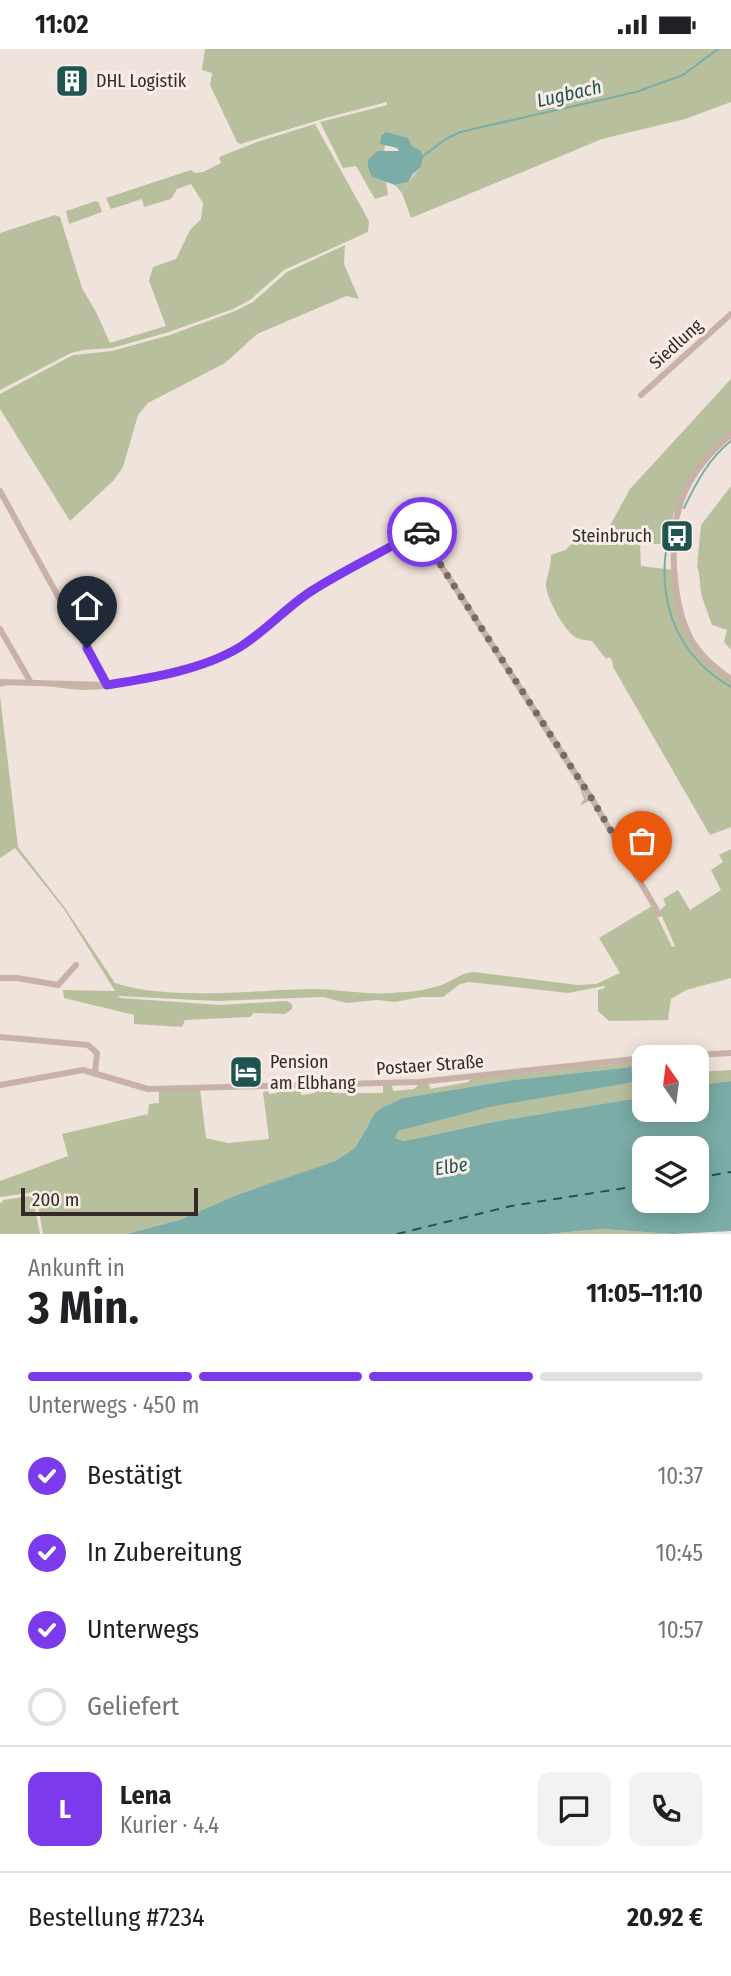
<!DOCTYPE html>
<html lang="de">
<head>
<meta charset="utf-8">
<style>
  body { margin:0; font-family:"Fira Sans Condensed",sans-serif; background:#f2f2f2; color:#202124; height:100vh; display:flex; flex-direction:column; font-size:26px; white-space:nowrap }
  * { box-sizing:border-box; margin:0 }
  p { font-size:23px; color:#757577 }
  .icon { flex:none; width:38px; height:38px; fill:none; stroke:currentColor; stroke-width:2; stroke-linecap:round; stroke-linejoin:round }
  .map { position:relative; height:1185px; overflow:hidden }
  .sheet { display:flex; flex-direction:column; background:#fff; flex:1 }
  .sheet>* { flex:none }
  .needle { width:46px; rotate:346deg }
  .buttons { position:absolute; left:632px; top:996px; display:grid; gap:14px }
  .buttons a { display:grid; place-items:center; width:77px; height:77px; border-radius:14px; background:#fff; box-shadow:0 4px 18px #0003; font-size:35px }
  .scale { position:absolute; left:21px; bottom:18px; width:177px; box-sizing:border-box; padding-left:7px; border:4px solid #352a27; border-top:0; font-size:19px; line-height:24px; white-space:nowrap; color:#352a27; -webkit-text-stroke:5px #f8eee7; paint-order:stroke }
  .pin { position:absolute; display:grid; place-items:center; width:60px; height:60px; color:#fff; margin:-72px -30px; border-radius:50% 50% 50% 0; rotate:-45deg; box-shadow:0 0 7px #0007 }
  .pin .icon { rotate:45deg }
  .courier { position:absolute; display:grid; place-items:center; width:70px; height:70px; margin:-35px; border:5px solid #7c3aed; border-radius:50%; background:#fff; color:#222; box-shadow:0 2px 9px #0007 }
  .head em { font-style:normal; font-weight:700 }
  .head div { display:flex; flex-direction:column-reverse }
  .head { display:flex; align-items:center; justify-content:space-between; height:119px; padding:0 28px }
  h1 { font-size:46px; font-weight:700; line-height:52px }
  .bar { display:grid; grid-template-columns:repeat(4,1fr); gap:10px 7px; align-content:center; height:84px; padding:0 28px }
  .bar i { height:9px; border-radius:5px; background:#e0e0e0 }
  .bar .selected { background:#7c3aed }
  .bar p { grid-column:span 4 }
  .line { display:flex; align-items:center; gap:18px; padding:0 28px; border-top:2px solid #e0e0e0 }
  .line div { flex:1 }
  .round { display:grid; place-items:center; flex:none; width:74px; height:74px; border-radius:14px; background:#f2f2f2 }
  ol { padding:0 28px; list-style:none }
  li { display:flex; align-items:center; gap:21px; height:77px }
  li p { margin-inline-start:auto }
  li .icon { padding:7px; border-radius:50%; background:#7c3aed; color:#fff; stroke-width:4 }
  li:last-child { color:#757577 }
  li i { width:38px; height:38px; border:4px solid #e0e0e0; border-radius:50% }
  .status { display:flex; justify-content:space-between; align-items:center; height:49px; padding:0 35px; background:#fff; direction:ltr }
  .status svg { height:19px; fill:currentColor }
  .map>svg:first-child { display:block }
  .green { fill:#b8bf9c }
  .water { fill:#7baca7; fill-rule:evenodd }
  .lines { fill:none; stroke-linecap:round; stroke-linejoin:round }
  .stream { stroke:#7baca7; stroke-width:2 }
  .ferry { stroke:#1f5450; stroke-width:2; stroke-dasharray:9 7; stroke-linecap:butt }
  .minor { stroke:#c8b1a7; stroke-width:6 }
  .done { stroke:#766b66; stroke-width:7; stroke-dasharray:0 12.6 }
  .route { stroke:#7c3aed; stroke-width:9 }
  .labels { text-anchor:middle; stroke-width:6; stroke-linejoin:round; paint-order:stroke }
  .poi-label { font-size:18px; fill:#352a27; stroke:#f8eee7; text-anchor:start }
  .street-label { font-size:18px; fill:#352a27; stroke:#f8eee7 }
  .water-label { font-size:19px; font-style:italic; fill:#1f5450; stroke:#f8eee7 }
</style>
</head>
<body>
<div class="status"><b>11:02</b><svg viewBox="0 0 49 12"><path d="M0 12V9h3v3zM5 12V6h3v6zM10 12V3h3v9zM15 12V0h3v12zM26 1h20v11H26zM47 4h2v5h-2z"/></svg></div>
<div class="map">
<svg width="731" height="1185" viewBox="0 0 731 1185">
  <rect width="100%" height="100%" fill="#f0e3db"/>
  <!-- green -->
  <g class="green">
    <polygon points="205,0 731,0 731,53 685,70 602,90 411,169 402,144 395,136 408,133 421,118 420,101 412,97 380,94 385,96 384,103 377,102 372,128 386,133 388,146 375,150 356,117 343,119 320,73 387,56 387,53 329,68 240,95 237,93 210,36 212,24 202,21"/>
    <polygon points="315,75 369,172 368,183 284,221 250,251 233,260 169,283 112,299 84,301 71,304 0,341 0,184 55,166 60,168 82,239 96,263 110,294 166,277 149,232 153,218 176,210 190,181 201,170 203,154 191,135 177,140 171,150 144,158 142,150 111,160 106,149 191,121 195,124 203,123 221,114 219,108 260,92"/>
    <polygon points="96,152 99,154 102,163 69,175 66,162"/>
    <polygon points="345,196 344,215 359,250 346,247 257,285 225,314 148,354 138,366 123,418 113,432 70,472 0,360 0,345 73,306 112,302 170,286 235,262 253,253 287,223"/>
    <path d="M 731,330 L 731,383 L 681,446 L 673,467 L 671,495 L 640,495 L 641,517 L 674,521 L 687,581 L 696,598 L 731,630 L 731,778 L 710,786 L 613,618 L 612,611 L 609,608 L 606,610 L 592,592 C 587,591 580,591 575,588 C 564,581 545,548 546,534 C 548,525 551,517 551,506 L 565,501 L 583,485 L 607,482 L 630,440 Z"/>
    <polygon points="731,437 731,601 724,593 727,581 712,576 701,545 699,523 697,518 701,476"/>
    <path d="M 417,487 L 425,491 L 589,752 L 580,757 L 584,750 L 579,737 L 441,522 C 431,512 430,496 418,488 L 413,489 C 379,509 343,525 310,546 C 283,564 261,589 233,605 C 209,618 179,625 152,631 C 130,636 106,641 83,641 C 56,640 23,631 0,638 L 1,634 C 37,634 72,641 108,637 C 149,633 207,621 241,599 C 266,582 288,560 313,543 C 345,523 379,507 411,488 Z"/>
    <path d="M 0,647 L 18,798 L 65,859 L 115,934 C 168,952 255,941 312,940 C 339,940 366,946 392,944 C 406,943 422,942 435,938 C 450,935 458,924 474,923 L 578,936 L 596,935 L 620,924 L 599,889 L 652,857 L 672,898 L 675,897 L 661,865 L 661,860 L 666,856 L 663,850 L 678,841 L 690,861 L 721,841 L 711,821 L 723,813 L 719,806 L 731,800 L 731,929 L 686,941 L 671,950 L 668,971 L 609,972 L 598,962 L 598,941 L 605,939 L 604,937 L 568,944 L 469,933 L 460,935 L 443,948 L 421,948 L 395,953 L 377,951 L 347,954 L 323,948 L 217,952 L 118,947 L 120,949 L 220,956 L 287,952 L 292,955 L 292,960 L 285,965 L 254,964 L 250,968 L 185,971 L 182,978 L 134,975 L 134,966 L 64,949 L 63,941 L 115,942 L 64,860 L 15,799 L 0,809 Z"/>
    <polygon points="644,1012 644,1048 493,1073 404,1092 395,1089 395,1085 398,1082 630,1018 513,1031 403,1049 383,1058 369,1074 355,1099 335,1112 239,1145 179,1171 126,1185 43,1185 36,1143 0,1148 0,1132 68,1107 62,1085 148,1065 149,1055 159,1054 159,1039 200,1040 206,1089 228,1094 269,1090 263,1043 268,1042 269,1045 277,1044 277,1041 301,1042 301,1046 315,1044 315,1039 332,1038 333,1044 383,1044 383,1036 392,1036 393,1042 414,1040 419,1035 429,1034 430,1040 468,1033 471,1030"/>
    <polygon points="731,1021 731,1032 697,1036 697,1023"/>
    <polygon points="30,1147 33,1149 40,1185 0,1185 0,1154 3,1153 3,1151"/>
    <polygon points="602,1180 673,1185 547,1185"/>
  </g>
  <!-- water -->
  <g class="water">
    <polygon points="386,83 408,89 412,97 420,101 423,107 421,118 413,125 408,133 395,136 372,128 368,119 368,111 377,102 399,102 397,99 380,95 381,87"/>
    <path d="M 631,1018 L 633,1033 L 489,1058 L 398,1082 L 395,1089 L 404,1092 L 493,1073 L 644,1048 L 644,1060 L 696,1060 L 697,1036 L 731,1032 L 731,1182 L 673,1185 L 602,1180 L 547,1185 L 126,1185 L 179,1171 L 239,1145 L 335,1112 L 355,1099 L 375,1064 L 383,1058 L 403,1049 L 513,1031 ZM 644,1099 L 696,1099 L 696,1152 L 644,1152 Z"/>
  </g>
  <g class="lines">
    <!-- stream -->
    <g class="stream">
      <polyline points="423,107 446,90 460,83 636,43 683,26 718,0"/>
      <path d="M 684,459 C 696,434 709,409 731,392"/>
      <path d="M 672,473 C 670,485 666,498 665,510 C 661,566 684,611 731,638"/>
    </g>
    <!-- ferry -->
    <g class="ferry">
      <polyline points="696,1129 731,1123"/>
      <polyline points="397,1185 511,1157 644,1136"/>
    </g>
    <!-- minor -->
    <g class="minor">
      <polyline points="641,346 731,265"/>
      <path d="M 731,386 C 712,401 694,422 684,445 C 667,482 672,557 692,592 C 702,608 716,620 731,630"/>
      <polyline points="0,442 107,636"/>
      <polyline points="0,580 30,632"/>
      <polyline points="0,633 107,636 152,628 209,612 243,596 305,546 329,531 422,482 442,518 592,750 659,865"/>
      <polyline points="0,929 17,929 58,936 76,916"/>
      <polyline points="0,988 88,996 97,1004 95,1023"/>
      <polyline points="659,1008 731,1004"/>
      <polyline points="0,1036 83,1021 148,1040 419,1033 644,1009"/>
    </g>
  </g>
  <g class="lines">
    <!-- done -->
    <polyline class="done" points="422,483 442,518 592,750 642,834"/>
    <!-- route -->
    <path class="route" d="M 87,599 L 107,636 C 151,629 202,621 240,598 C 264,583 284,561 307,545 C 340,523 376,507 409,487 L 422,483"/>
  </g>
  <!-- icons -->
  <defs>
    <symbol id="building-square" viewBox="-11 -11 22 22"><rect x="-9" y="-9" width="18" height="18" rx="4" fill="#1f5450" stroke="#f8eee7"/><path d="M-4-6H4V6H1V3H-1V6H-4ZM-2.5-4.3h1.7v1.8h-1.7ZM.8-4.3h1.7v1.8H.8ZM-2.5-1h1.7V.8h-1.7ZM.8-1h1.7V.8H.8Z" fill="#fff"/></symbol>
    <symbol id="bus-square" viewBox="-11 -11 22 22"><rect x="-9" y="-9" width="18" height="18" rx="4" fill="#1f5450" stroke="#f8eee7"/><path d="M-5-6H5V4H4V6H2V4H-2V6H-4V4H-5ZM-3.5-4V0h7V-4ZM-3.5 1.2v1.5H-2V1.2ZM2 1.2v1.5H3.5V1.2Z" fill="#fff"/></symbol>
    <symbol id="hotel-square" viewBox="-11 -11 22 22"><rect x="-9" y="-9" width="18" height="18" rx="4" fill="#1f5450" stroke="#f8eee7"/><path d="M-6-4.5h1.5V1H6V5H4.5V3h-9V5H-6ZM-4 0a1.8 1.8 0 1 1 3.6 0ZM.5 0V-2.5h3Q6-2.5 6 0Z" fill="#fff"/></symbol>
  </defs>
  <g fill-rule="evenodd">
    <use href="#building-square" x="53" y="13" width="38" height="38"/>
    <use href="#bus-square" x="658" y="468" width="38" height="38"/>
    <use href="#hotel-square" x="227" y="1004" width="38" height="38"/>
  </g>
  <g class="labels">
    <!-- poi labels -->
    <g class="poi-label">
      <text x="96" y="38">DHL Logistik</text>
      <text x="652" y="493" text-anchor="end">Steinbruch</text>
      <text x="270" y="1019">Pension<tspan x="270" dy="21">am Elbhang</tspan></text>
    </g>
    <!-- street labels -->
    <g class="street-label">
      <text transform="translate(676 295) rotate(-42)" y="6">Siedlung</text>
      <text transform="translate(430 1016) rotate(-4)" y="6">Postaer Straße</text>
    </g>
    <!-- water labels -->
    <g class="water-label">
      <text transform="translate(569 44) rotate(-13)" y="7">Lugbach</text>
      <text transform="translate(451 1117) rotate(-9)" y="7">Elbe</text>
    </g>
  </g>
</svg>
<div class="buttons">
<a><svg class="needle" viewBox="-14 -14 28 28"><path d="M0-13l5 13h-10z" fill="#e53935"/><path d="M0 13l5-13h-10z" fill="#757577"/></svg></a>
<a><svg class="icon" aria-label="layers" viewBox="0 0 24 24"><path d="M12 4l9 5-9 5-9-5zM3 14l9 5 9-5"/></svg></a>
</div>
<div class="scale">200 m</div>
<div class="pin" style="left:642px;top:834px;background:#ea580c"><svg class="icon" aria-label="bag" viewBox="0 0 24 24"><path d="M5 8h14l-1 12H6zM9 8a3 3 0 0 1 6 0"/></svg></div>
<div class="pin" style="left:87px;top:599px;background:#1f2937"><svg class="icon" aria-label="home" viewBox="0 0 24 24"><path d="M3 11l9-7 9 7M6 9v11h12V9"/></svg></div>
<div class="courier" style="left:422px;top:483px"><svg class="icon" aria-label="car" viewBox="0 0 24 24"><path d="M5 17H2v-5l4-1 3-4h7l3 4 3 1v5h-3M9 17h6M6 11h13"/><circle cx="7" cy="17" r="2"/><circle cx="17" cy="17" r="2"/></svg></div>
</div>
<section class="sheet">
<div class="head"><div><h1>3 Min.</h1><p>Ankunft in</p></div><em>11:05–11:10</em></div>
<div class="bar"><i class="selected"></i><i class="selected"></i><i class="selected"></i><i></i><p>Unterwegs · 450 m</p></div>
<ol>
<li><svg class="icon" aria-label="check" viewBox="0 0 24 24"><path d="M5 12l5 5 9-10"/></svg>Bestätigt<p>10:37</p></li>
<li><svg class="icon" aria-label="check" viewBox="0 0 24 24"><path d="M5 12l5 5 9-10"/></svg>In Zubereitung<p>10:45</p></li>
<li><svg class="icon" aria-label="check" viewBox="0 0 24 24"><path d="M5 12l5 5 9-10"/></svg>Unterwegs<p>10:57</p></li>
<li><i></i>Geliefert</li>
</ol>
<div class="line" style="height:126px"><b class="round" style="background:#7c3aed;color:#fff">L</b><div><b>Lena</b><p>Kurier · 4.4</p></div><a class="round"><svg class="icon" aria-label="chat" viewBox="0 0 24 24"><path d="M4 5h16v11H9l-5 4z"/></svg></a><a class="round"><svg class="icon" aria-label="phone" viewBox="0 0 24 24"><path d="M5 4h4l2 5-3 2q2 4 5 5l2-3 5 2v4C11 20 4 13 5 4z"/></svg></a></div>
<div class="line" style="height:91px"><div>Bestellung #7234</div><b>20.92 €</b></div>
</section>
</body>
</html>
